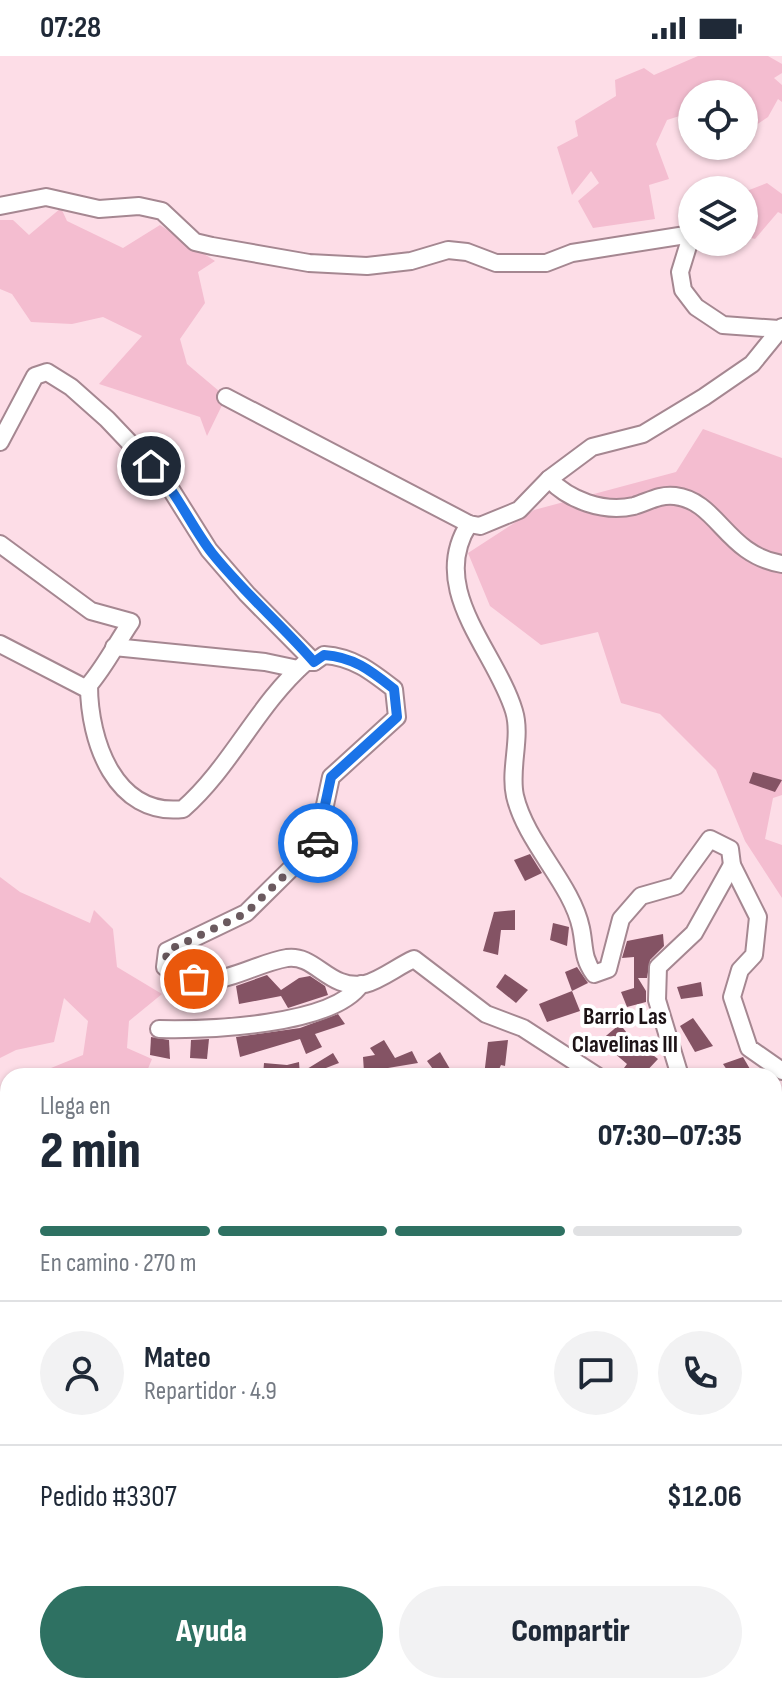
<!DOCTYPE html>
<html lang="es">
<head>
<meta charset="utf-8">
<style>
  body { margin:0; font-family:"Sofia Sans Condensed",sans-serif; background:#f2f2f3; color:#1f2937; height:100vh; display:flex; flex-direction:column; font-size:30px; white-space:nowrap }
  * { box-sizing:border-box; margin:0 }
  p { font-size:26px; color:#747a83 }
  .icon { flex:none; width:44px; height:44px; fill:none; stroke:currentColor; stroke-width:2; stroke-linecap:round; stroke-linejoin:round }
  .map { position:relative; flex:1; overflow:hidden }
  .side { position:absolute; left:0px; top:1012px; width:782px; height:626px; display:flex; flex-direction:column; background:#fff; border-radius:24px 24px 0 0; box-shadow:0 2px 6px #0004 }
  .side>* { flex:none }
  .controls { position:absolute; left:678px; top:24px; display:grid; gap:16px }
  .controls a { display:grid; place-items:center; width:80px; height:80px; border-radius:50%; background:#fff; box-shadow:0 2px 6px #0004; font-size:40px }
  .pin { position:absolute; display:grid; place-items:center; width:68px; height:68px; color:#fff; margin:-34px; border:4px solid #fff; border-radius:50%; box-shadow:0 2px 8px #0007 }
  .courier { position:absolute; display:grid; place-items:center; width:80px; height:80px; margin:-40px; border:6px solid #1a73e8; border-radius:50%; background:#fff; color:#222; box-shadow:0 2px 10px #0007 }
  .overview em { font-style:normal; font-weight:800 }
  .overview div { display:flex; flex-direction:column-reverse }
  .overview { display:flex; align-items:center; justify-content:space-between; height:136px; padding:0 40px }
  h1 { font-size:52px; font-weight:800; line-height:60px }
  .bar { display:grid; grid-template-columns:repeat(4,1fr); gap:12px 8px; align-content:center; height:96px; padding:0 40px }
  .bar i { height:10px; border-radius:6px; background:#e0e1e3 }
  .bar .current { background:#2e7162 }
  .bar p { grid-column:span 4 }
  .line { display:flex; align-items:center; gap:20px; padding:0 40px; border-top:2px solid #e0e1e3 }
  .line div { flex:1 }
  .round { display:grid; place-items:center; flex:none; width:84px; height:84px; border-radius:42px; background:#f2f2f3 }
  .cta { display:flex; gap:16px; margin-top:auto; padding:16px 40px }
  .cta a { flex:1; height:92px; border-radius:48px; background:#2e7162; color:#fff; font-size:32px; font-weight:800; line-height:92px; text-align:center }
  .cta a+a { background:#f2f2f3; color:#1f2937 }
  .status { display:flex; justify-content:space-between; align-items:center; height:56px; padding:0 40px; background:#fff; direction:ltr }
  .status svg { height:22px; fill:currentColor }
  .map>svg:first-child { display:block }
  .green { fill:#f4bdd0 }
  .building { fill:#845364 }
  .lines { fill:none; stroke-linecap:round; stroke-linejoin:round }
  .minor-casing { stroke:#a58791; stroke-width:20 }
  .minor { stroke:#fff; stroke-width:16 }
  .done { stroke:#6b5a5f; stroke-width:8; stroke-dasharray:0 14.4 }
  .route { stroke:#1a73e8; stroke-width:10 }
  .labels { text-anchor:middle; stroke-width:8; stroke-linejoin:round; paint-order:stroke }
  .neighbourhood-label { font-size:24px; font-weight:bold; fill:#1d1316; stroke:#fff }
</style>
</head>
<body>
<div class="status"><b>07:28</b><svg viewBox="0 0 49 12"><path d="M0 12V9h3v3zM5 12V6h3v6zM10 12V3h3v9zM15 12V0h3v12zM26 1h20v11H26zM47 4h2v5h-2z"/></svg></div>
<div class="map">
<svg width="782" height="1637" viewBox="0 0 782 1637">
  <rect width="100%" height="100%" fill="#fddde7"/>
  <!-- green -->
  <g class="green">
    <polygon points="698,0 768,0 782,8 782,17 774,22 782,29 782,46 778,43 768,61 744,77 744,38 692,38 692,56 667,64 656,88 669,123 649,129 655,163 593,172 578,145 599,127 591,115 572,139 557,91 578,80 575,65 616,40 615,24 644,12 654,19"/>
    <polygon points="767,127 782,138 782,158 778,156 755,183 744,180 744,136"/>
    <polygon points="61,152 67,165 123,192 160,169 215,205 198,216 205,247 180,283 187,308 226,341 207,380 200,361 99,328 142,280 103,261 72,268 31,266 12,238 0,233 0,164 13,164 29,179"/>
    <polygon points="703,373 782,402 782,739 773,742 765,783 782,789 782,842 745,785 716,714 660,658 621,647 598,576 541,589 490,550 468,497 534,454 676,416"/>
    <polygon points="0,821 20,836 90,867 94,854 113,873 117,911 162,938 129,965 127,992 152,1003 145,1020 52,1020 51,1012 83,999 88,965 64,942 54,986 16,994 0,1002"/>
    <path d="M 774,1553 C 782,1573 782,1612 782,1637 L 562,1637 L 562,1630 L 774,1630 Z"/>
    <polygon points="259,1630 393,1630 390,1637 256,1637"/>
  </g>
  <!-- building -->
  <g class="building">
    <polygon points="753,716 782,724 775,736 749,727"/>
    <polygon points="530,798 542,817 525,825 514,804"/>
    <polygon points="515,854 515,874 501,874 498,899 483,895 494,856"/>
    <polygon points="553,867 569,871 567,890 550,884"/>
    <polygon points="663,878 664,890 650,904 647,922 638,922 646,935 646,946 627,951 621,936 634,932 634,901 622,902 627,885"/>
    <polygon points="577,911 588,927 572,935 565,916"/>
    <polygon points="505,918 528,934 516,947 496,931"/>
    <polygon points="267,919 281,934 299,922 310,920 325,930 328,939 288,952 281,940 239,948 236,930"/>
    <polygon points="701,926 703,940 681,943 677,931"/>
    <polygon points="572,935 580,955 547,966 539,948"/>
    <polygon points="338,958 345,968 315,978 322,991 306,998 300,983 240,1001 236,981 300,972"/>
    <polygon points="693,962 713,990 695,996 680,970"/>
    <polygon points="620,968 639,993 641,990 658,1003 642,1020 618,1020 627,1008 600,985"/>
    <polygon points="151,981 169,984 170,1003 150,999"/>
    <polygon points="209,983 207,1003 190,1002 191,984"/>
    <polygon points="384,984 395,1002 412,995 418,1007 364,1016 363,1001 375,999 370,992"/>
    <polygon points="508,984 505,1010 501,1009 496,1020 484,1020 488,986"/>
    <polygon points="440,996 450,1013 442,1020 438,1020 427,1005"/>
    <polygon points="333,997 339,1007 305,1020 302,1016"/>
    <polygon points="743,1001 754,1020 731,1020 723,1008"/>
    <polygon points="299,1006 300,1020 263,1020 264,1007 287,1009"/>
  </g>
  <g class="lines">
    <defs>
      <g id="minor">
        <polyline points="0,150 46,141 99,153 139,150 162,155 195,186 212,190 309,207 367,210 411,205 448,194 467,196 496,207 546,207 572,197 692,178"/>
        <polyline points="692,177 680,216 683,234 696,251 723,269 779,273"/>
        <polyline points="226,341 469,468 480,470 519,454 549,423 592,391 643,378 704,341 752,308 782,271"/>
        <polyline points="0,386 35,320 47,316 71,331 107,363 165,424 209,494 247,538 314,606"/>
        <path d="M 549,423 C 569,444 603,457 634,450 C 648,446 659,438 675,440 C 718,445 726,499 782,508"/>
        <path d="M 469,468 C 427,533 496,595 514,655 C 522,681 509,713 515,740 C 526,787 572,828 581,872 C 585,891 582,901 594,918 L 608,913 L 621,863 L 641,840 L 676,830 L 710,783 L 730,793 L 732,809 L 758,861 L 754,899 L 740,914 L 732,941 L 749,992 L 782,1015"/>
        <path d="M 0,488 L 91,555 L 131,566 C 116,588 106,609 89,629 C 89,685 115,761 183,753 C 231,711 257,649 306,606 L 314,606 L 324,599 C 353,601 371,615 394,633 L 397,661 L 331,721 L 325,749 L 325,779 L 246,857 L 167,895 L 165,911 C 206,944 246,909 287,902 C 316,898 329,935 365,928 C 381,924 398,910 414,903 L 486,958 L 523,972 L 597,1020"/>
        <polyline points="0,588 89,634"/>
        <polyline points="114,591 265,606 298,613"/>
        <path d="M 159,973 C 207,974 333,970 361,928"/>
        <polyline points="680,1020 657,944 658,911 694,877 732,809"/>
        <polyline points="774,1138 782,1143"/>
        <polyline points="0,1143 8,1144"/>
        <polyline points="774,1206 782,1201"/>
        <polyline points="774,1311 782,1316"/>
        <polyline points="774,1400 782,1391"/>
        <polyline points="774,1432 779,1434 774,1442"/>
        <polyline points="0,1461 1,1458"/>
        <polyline points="774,1467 782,1461"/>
        <polyline points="0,1523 8,1526"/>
        <polyline points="245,1630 251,1637"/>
        <polyline points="512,1630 515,1637"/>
      </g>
    </defs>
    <!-- minor casing -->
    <use href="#minor" class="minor-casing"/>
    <!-- minor -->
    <use href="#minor" class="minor"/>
  </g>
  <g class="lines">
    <!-- done -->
    <polyline class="done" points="194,923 178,921 165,911 167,895 246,857 318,787"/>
    <!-- route -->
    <path class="route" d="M 151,410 C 177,435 190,469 212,497 C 243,536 281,568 314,606 L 324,599 C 354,601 371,615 394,633 L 397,661 L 331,721 L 325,749 L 325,779 L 318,787"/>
  </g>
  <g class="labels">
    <!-- neighbourhood labels -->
    <g class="neighbourhood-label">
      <text x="625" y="968">Barrio Las<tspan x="625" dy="28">Clavelinas III</tspan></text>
    </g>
  </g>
</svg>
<div class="controls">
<a><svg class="icon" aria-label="locate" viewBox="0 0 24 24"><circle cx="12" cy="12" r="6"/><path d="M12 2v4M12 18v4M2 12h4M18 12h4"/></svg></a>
<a><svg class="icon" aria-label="layers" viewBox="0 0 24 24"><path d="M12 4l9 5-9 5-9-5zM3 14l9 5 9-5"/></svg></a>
</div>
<div class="pin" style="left:194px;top:923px;background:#ea580c"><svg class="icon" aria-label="bag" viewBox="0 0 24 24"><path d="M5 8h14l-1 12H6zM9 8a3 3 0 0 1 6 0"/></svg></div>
<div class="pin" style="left:151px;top:410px;background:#1f2937"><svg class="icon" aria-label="home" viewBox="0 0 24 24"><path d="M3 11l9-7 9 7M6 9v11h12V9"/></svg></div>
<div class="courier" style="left:318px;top:787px"><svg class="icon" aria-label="car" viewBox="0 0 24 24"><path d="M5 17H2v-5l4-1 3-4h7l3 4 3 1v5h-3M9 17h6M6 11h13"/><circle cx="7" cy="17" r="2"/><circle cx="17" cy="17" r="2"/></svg></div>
<section class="side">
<div class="overview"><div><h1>2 min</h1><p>Llega en</p></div><em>07:30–07:35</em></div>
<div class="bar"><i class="current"></i><i class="current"></i><i class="current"></i><i></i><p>En camino · 270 m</p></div>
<div class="line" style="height:144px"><a class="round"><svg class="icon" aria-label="person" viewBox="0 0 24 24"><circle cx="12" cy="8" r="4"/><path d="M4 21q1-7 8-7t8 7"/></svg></a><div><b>Mateo</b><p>Repartidor · 4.9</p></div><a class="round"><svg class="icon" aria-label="chat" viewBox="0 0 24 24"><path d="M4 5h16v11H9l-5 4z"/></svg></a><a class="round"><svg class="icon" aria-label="phone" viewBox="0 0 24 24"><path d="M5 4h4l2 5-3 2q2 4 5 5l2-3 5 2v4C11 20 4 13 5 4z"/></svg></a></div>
<div class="line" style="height:104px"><div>Pedido #3307</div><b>$12.06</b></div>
<div class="cta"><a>Ayuda</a><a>Compartir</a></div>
</section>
</div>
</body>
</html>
